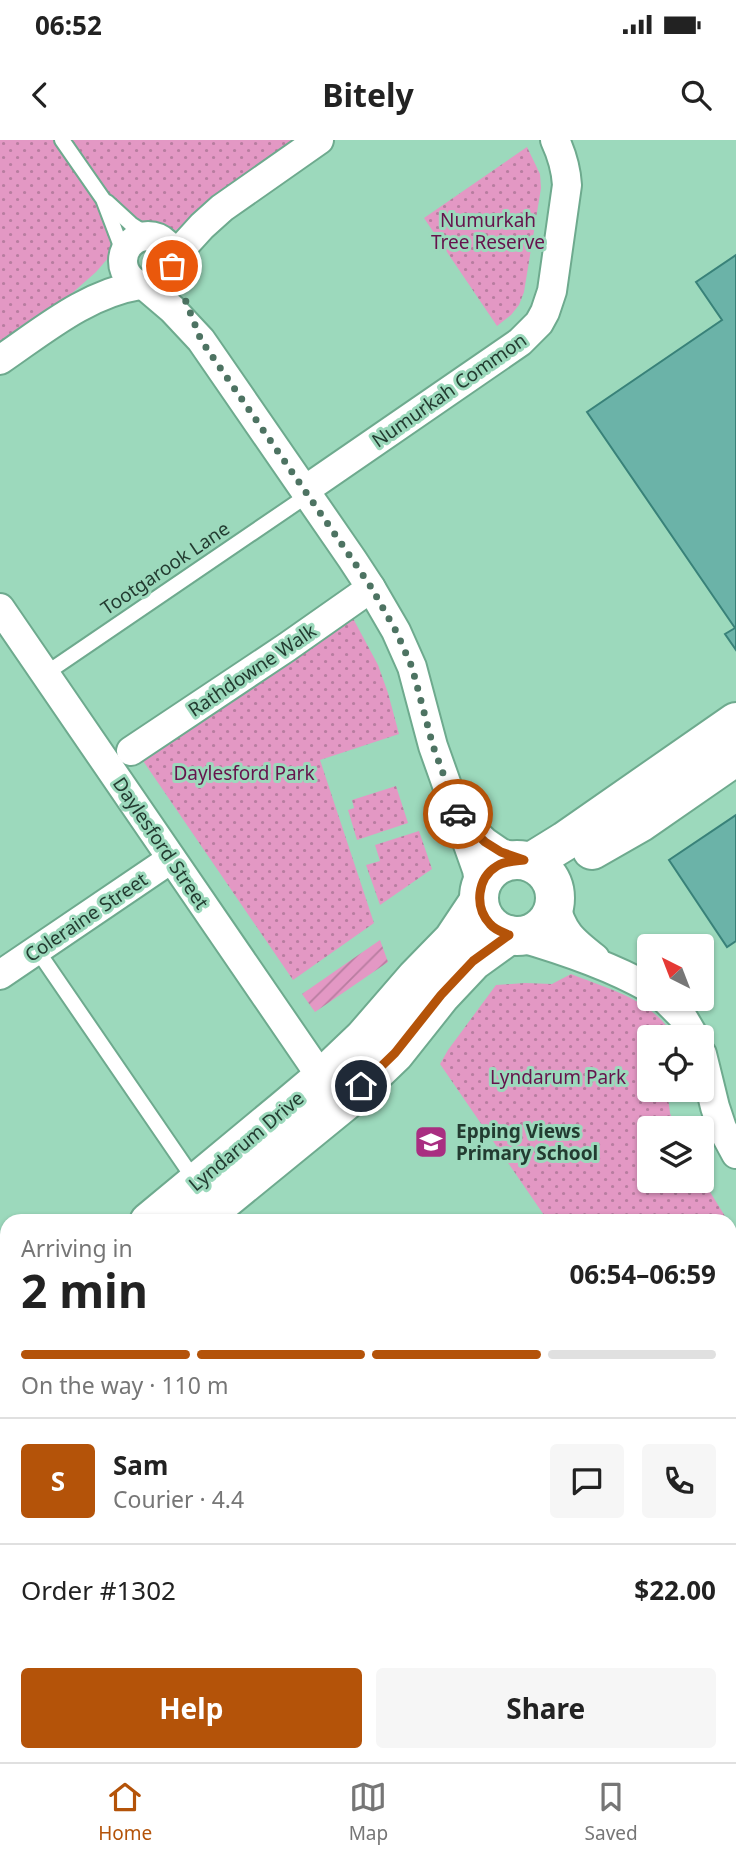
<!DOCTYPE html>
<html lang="en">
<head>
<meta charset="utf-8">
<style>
  body { margin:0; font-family:"Noto Sans",sans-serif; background:#f6f6f6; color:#222; height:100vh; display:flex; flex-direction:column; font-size:26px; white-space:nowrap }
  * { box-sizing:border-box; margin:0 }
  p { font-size:23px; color:#767676 }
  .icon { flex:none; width:38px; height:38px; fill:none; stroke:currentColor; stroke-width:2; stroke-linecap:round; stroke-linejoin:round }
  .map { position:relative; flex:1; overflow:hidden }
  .details { position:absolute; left:0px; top:1074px; width:737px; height:548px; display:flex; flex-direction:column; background:#fff; border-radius:21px 21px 0 0; box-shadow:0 2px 5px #0004 }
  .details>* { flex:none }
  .needle { width:46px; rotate:318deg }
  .buttons { position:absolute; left:637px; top:794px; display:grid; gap:14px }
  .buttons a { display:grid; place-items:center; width:77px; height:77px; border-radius:7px; background:#fff; box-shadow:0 2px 5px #0004; font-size:35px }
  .pin { position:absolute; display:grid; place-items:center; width:60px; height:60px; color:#fff; margin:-30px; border:4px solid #fff; border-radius:50%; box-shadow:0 2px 7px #0007 }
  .courier { position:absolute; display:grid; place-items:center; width:70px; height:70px; margin:-35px; border:5px solid #b45309; border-radius:50%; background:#fff; color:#222; box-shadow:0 2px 9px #0007 }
  .head em { font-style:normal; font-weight:700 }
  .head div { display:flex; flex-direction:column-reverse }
  .head { display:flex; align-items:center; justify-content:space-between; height:119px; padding:0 21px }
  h1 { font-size:46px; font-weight:700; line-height:52px }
  .bar { display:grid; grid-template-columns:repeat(4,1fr); gap:10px 7px; align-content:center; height:84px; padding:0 21px }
  .bar i { height:9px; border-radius:5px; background:#e0e0e0 }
  .bar .on { background:#b45309 }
  .bar p { grid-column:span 4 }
  .line { display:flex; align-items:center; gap:18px; padding:0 21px; border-top:2px solid #e0e0e0 }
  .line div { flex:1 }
  .round { display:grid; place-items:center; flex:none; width:74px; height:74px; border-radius:7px; background:#f6f6f6 }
  .button { display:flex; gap:14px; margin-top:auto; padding:14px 21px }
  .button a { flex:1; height:80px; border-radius:7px; background:#b45309; color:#fff; font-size:28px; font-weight:700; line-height:80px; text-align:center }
  .button a+a { background:#f6f6f6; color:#222 }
  .status { display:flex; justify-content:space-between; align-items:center; height:49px; padding:0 35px; background:#fff; direction:ltr }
  .status svg { height:19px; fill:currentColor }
  header { display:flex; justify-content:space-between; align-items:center; height:91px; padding:0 21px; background:#fff; font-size:32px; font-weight:700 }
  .menu { display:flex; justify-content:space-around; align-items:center; height:98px; border-top:2px solid #e0e0e0; background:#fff; font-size:19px; color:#767676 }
  .menu a { display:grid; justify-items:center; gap:4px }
  .menu .on { color:#b45309 }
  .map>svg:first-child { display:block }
  .grass { fill:#e398c4 }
  .park { fill:url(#park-dots) }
  .garden { fill:url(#garden-furrows) }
  .building { fill:#6bb3a8; stroke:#398279; stroke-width:2 }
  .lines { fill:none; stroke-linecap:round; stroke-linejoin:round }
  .lane-casing { stroke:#6eaa8e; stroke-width:18 }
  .street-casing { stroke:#6eaa8e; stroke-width:32 }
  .secondary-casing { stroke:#6eaa8e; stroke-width:42 }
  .lane { stroke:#fff; stroke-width:14 }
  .street { stroke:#fff; stroke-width:28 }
  .secondary { stroke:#fff; stroke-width:38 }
  .done { stroke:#4d7362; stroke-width:7; stroke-dasharray:0 12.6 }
  .route { stroke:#b45309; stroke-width:9 }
  .labels { text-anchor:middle; stroke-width:6; stroke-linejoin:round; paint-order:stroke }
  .park-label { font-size:19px; fill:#66134c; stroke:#9cd9bc }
  .street-label { font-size:19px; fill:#233c31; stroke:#9cd9bc }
  .poi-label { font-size:19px; font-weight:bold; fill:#233c31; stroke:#9cd9bc; text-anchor:start }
</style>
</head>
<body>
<div class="status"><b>06:52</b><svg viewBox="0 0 49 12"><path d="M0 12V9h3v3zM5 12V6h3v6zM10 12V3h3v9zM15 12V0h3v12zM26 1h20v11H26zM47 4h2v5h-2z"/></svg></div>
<header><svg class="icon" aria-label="back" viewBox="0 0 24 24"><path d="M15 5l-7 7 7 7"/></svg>Bitely<svg class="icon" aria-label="search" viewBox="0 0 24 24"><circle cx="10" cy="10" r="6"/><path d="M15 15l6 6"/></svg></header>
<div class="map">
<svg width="736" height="1622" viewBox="0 0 736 1622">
  <defs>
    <pattern id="park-dots" width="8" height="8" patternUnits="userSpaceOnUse" patternTransform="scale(1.75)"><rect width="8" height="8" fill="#e398c4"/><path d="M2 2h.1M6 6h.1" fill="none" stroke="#b87da0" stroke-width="1.8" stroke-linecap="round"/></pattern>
    <pattern id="garden-furrows" width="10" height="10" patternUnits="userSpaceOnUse" patternTransform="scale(1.75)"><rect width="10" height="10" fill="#e398c4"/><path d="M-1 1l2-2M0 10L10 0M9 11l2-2" fill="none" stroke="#b87da0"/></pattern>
  </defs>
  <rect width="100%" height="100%" fill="#9cd9bc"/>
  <!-- grass -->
  <polygon class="grass" points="238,1615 321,1615 311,1622 242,1622"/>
  <!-- park -->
  <g class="park">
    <polygon points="0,0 299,0 165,98 146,92 109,117 96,132 0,217"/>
    <polygon points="527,7 540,34 541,48 524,152 519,165 511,175 497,186 424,78"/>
    <polygon points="348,469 378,525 388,553 399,594 320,620 374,783 293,840 137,612"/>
    <polygon points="396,646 408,683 357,700 348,670 354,668 352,660"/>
    <polygon points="419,691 432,729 380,765 366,725 380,721 375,705"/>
    <path d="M 571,834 C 608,849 655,860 674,898 L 649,898 L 649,950 L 667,950 L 670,973 L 676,989 L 649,989 L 649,1041 L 702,1041 L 702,1039 L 728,1081 L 548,1081 L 440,924 L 448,910 L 496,845 L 525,843 L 552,844 Z"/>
    <polygon points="730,1084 736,1093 736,1177 730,1181"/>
  </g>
  <!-- garden -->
  <polygon class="garden" points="380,800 388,822 315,872 302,854"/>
  <!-- building -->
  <g class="building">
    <polygon points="736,115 736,510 725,494 735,488 587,272 722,180 696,142"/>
    <polygon points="736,675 736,801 727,807 669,720"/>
  </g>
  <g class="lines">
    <defs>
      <g id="lane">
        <polyline points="62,0 103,59 124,114"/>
        <polyline points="107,62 131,84 151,97"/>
        <polyline points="45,534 308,355"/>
        <polyline points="37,810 196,1042"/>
      </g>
      <g id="street">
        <circle cx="148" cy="121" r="25"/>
        <polyline points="172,119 202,86 222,68 319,0"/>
        <polyline points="145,146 172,169 201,200 352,419 371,448 396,491 412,527 433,606 477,730 480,749"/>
        <path d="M 0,220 C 44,190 86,154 140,145"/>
        <path d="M 305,350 L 520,202 L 539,183 L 545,172 L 552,151 L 567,45 C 566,28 562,15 555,0"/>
        <polyline points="0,468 322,938"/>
        <polyline points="131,611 287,507 371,448"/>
        <polyline points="460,678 485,702 501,713 524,720"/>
        <path d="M 555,763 C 562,792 572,800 595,818"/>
        <path d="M 515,796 C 557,808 611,826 649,848"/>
        <polyline points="0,835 171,719"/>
        <polyline points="665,859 682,876 695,898"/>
        <polyline points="702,914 715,967 722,988 736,1014"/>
        <polyline points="730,1602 736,1599"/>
        <polyline points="699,1622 710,1615"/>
      </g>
      <g id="secondary">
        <polyline points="592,710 641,682 736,616"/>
        <circle cx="517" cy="758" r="38"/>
        <polyline points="531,722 565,701 736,582"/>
        <polyline points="149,1082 284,970 322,938 364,898 416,838 453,800 479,761"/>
        <polyline points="197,1082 344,962 395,913 441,855 473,821 509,795"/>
        <polyline points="0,1240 7,1230"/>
        <polyline points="0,1303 7,1290"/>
      </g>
    </defs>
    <!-- lane casing -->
    <use href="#lane" class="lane-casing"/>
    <!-- street casing -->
    <use href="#street" class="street-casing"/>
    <!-- secondary casing -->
    <use href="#secondary" class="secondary-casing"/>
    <!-- lane -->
    <use href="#lane" class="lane"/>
    <!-- street -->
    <use href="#street" class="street"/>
    <!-- secondary -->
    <use href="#secondary" class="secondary"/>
  </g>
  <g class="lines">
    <!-- done -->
    <polyline class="done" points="172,126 201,200 352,419 371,447 396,491 412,527 433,606 458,674"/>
    <!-- route -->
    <path class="route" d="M 361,946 L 395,913 L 441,855 L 473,821 L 509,795 C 502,792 495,790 490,784 C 474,767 477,738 497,726 C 505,721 515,721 524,720 L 501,712 L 485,702 L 460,678 L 458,674"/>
  </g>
  <!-- icons -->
  <defs>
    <symbol id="school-square" viewBox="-11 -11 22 22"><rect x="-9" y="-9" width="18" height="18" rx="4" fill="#a92e81" stroke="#9cd9bc"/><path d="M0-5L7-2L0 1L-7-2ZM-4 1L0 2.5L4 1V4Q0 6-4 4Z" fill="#fff"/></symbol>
  </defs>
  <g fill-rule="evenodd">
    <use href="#school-square" x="412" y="983" width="38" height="38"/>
  </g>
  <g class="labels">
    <!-- park labels -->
    <g class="park-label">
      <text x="488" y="87">Numurkah<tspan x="488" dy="22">Tree Reserve</tspan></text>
      <text x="244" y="640">Daylesford Park</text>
      <text x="558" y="944">Lyndarum Park</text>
    </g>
    <!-- street labels -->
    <g class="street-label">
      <text transform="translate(449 250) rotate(-35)" y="7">Numurkah Common</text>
      <text transform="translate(165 428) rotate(-34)" y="7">Tootgarook Lane</text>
      <text transform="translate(252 530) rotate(-34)" y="7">Rathdowne Walk</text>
      <text transform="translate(161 703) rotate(56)" y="7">Daylesford Street</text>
      <text transform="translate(86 777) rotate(-34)" y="7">Coleraine Street</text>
      <text transform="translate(246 1001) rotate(-40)" y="7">Lyndarum Drive</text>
    </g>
    <!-- poi labels -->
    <g class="poi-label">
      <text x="456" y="998">Epping Views<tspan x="456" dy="22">Primary School</tspan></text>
    </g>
  </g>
</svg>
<div class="buttons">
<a><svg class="needle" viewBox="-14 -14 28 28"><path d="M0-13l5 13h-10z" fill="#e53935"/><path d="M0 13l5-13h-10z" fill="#767676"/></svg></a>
<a><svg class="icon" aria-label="locate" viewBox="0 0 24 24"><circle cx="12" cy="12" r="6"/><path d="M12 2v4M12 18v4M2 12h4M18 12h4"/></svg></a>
<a><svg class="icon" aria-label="layers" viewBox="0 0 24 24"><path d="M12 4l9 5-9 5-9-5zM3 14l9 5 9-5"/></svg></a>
</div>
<div class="pin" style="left:172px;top:126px;background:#ea580c"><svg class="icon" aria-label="bag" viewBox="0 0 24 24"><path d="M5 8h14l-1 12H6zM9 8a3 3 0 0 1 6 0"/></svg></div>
<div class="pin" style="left:361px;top:946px;background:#1f2937"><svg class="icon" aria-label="home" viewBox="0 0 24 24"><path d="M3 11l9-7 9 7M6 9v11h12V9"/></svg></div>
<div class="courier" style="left:458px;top:674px"><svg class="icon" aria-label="car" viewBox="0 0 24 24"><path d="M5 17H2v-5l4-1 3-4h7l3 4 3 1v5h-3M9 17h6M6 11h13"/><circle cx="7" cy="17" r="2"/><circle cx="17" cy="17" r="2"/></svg></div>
<section class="details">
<div class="head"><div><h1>2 min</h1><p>Arriving in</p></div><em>06:54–06:59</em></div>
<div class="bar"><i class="on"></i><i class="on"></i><i class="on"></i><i></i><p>On the way · 110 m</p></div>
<div class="line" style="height:126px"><b class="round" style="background:#b45309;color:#fff">S</b><div><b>Sam</b><p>Courier · 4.4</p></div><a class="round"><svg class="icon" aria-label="chat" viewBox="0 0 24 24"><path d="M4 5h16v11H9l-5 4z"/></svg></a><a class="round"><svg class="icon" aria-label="phone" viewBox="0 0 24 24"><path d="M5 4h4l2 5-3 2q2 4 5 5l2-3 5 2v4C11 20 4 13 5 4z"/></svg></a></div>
<div class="line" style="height:91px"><div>Order #1302</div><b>$22.00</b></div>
<div class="button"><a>Help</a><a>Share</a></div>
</section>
</div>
<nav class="menu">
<a class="on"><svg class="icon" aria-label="home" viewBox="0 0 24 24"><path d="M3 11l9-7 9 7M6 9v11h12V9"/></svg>Home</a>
<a><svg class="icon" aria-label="map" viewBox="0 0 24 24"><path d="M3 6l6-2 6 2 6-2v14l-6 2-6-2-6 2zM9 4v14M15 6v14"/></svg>Map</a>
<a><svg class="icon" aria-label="saved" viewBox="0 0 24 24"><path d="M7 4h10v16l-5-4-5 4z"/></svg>Saved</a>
</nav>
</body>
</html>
